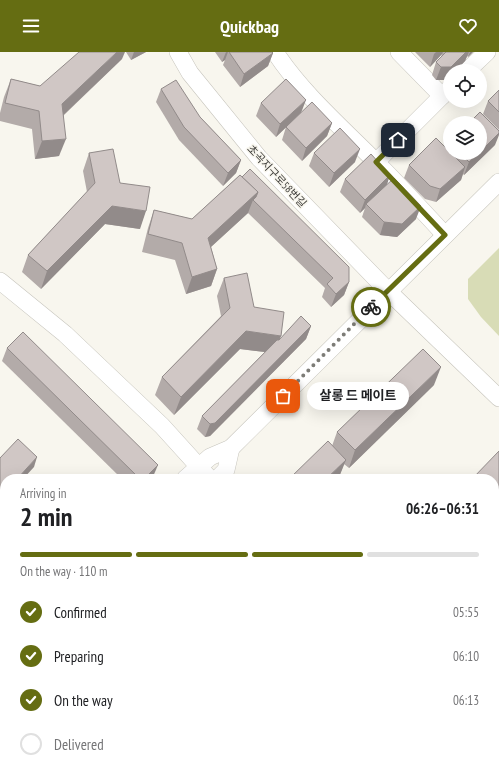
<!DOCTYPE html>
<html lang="en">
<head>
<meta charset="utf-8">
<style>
  body { margin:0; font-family:"PT Sans Narrow","Noto Sans KR",sans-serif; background:#f2f2f2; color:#202124; height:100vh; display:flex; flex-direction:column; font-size:15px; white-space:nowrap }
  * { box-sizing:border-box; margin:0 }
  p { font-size:13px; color:#757577 }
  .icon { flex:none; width:22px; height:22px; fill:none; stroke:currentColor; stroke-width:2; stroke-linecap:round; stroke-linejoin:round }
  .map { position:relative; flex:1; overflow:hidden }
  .panel { position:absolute; left:0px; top:422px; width:499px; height:300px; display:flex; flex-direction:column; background:#fff; border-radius:16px 16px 0 0; box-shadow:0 4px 16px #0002 }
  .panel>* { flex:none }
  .fabs { position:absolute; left:443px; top:12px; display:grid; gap:8px }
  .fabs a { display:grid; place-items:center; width:44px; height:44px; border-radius:50%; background:#fff; box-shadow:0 4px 16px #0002; font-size:20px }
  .pin { position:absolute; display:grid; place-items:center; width:34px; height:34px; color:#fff; margin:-17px; border-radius:8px; box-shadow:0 2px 6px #0006 }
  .courier { position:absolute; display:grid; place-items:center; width:40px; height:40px; margin:-20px; border:3px solid #656d12; border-radius:50%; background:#fff; color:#222; box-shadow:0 1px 5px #0007 }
  .bubble { position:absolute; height:28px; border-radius:14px; background:#fff; box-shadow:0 4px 16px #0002; font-size:13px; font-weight:700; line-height:28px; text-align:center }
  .summary em { font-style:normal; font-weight:700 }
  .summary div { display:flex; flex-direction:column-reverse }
  .summary { display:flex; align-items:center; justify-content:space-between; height:68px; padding:0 20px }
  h1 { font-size:26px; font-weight:700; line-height:30px }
  .bar { display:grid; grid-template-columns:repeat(4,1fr); gap:6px 4px; align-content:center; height:48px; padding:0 20px }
  .bar i { height:5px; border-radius:3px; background:#e0e0e0 }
  .bar .on { background:#656d12 }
  .bar p { grid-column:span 4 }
  ol { padding:0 20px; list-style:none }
  li { display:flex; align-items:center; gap:12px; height:44px }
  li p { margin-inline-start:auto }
  li .icon { padding:4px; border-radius:50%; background:#656d12; color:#fff; stroke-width:4 }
  li:last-child { color:#757577 }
  li i { width:22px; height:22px; border:2px solid #e0e0e0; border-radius:50% }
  header { display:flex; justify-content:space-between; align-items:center; height:52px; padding:0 20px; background:#656d12; color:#fff; font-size:18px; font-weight:700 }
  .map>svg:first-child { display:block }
  .green { fill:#d8dcb6 }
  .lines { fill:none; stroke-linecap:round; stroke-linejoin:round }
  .minor-casing { stroke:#c6c4bc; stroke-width:18 }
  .minor { stroke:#fff; stroke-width:17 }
  .wall { fill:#b3aba9 }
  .shaded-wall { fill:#928b8a }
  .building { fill:#d0c7c5; stroke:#928b8a }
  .done { stroke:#7d7c77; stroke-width:4; stroke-dasharray:0 7.2 }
  .route { stroke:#656d12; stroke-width:5 }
  .labels { text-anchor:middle; stroke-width:3; stroke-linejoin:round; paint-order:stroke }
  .street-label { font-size:11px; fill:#3b3a37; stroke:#f8f6ee }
</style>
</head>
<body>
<header><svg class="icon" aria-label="menu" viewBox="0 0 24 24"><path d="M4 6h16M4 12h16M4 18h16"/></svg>Quickbag<svg class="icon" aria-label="heart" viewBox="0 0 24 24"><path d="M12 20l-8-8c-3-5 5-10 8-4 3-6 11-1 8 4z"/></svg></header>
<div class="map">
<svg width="499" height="722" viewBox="0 0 499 722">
  <rect width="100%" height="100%" fill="#f8f6ee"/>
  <!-- green -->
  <g class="green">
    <polygon points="499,196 499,284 481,265 468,247 468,227"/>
    <polygon points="5,459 5,571 0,570 0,464"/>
  </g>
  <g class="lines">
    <defs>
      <g id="minor">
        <polyline points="178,0 190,21 259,106 388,239 499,346"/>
        <path d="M 275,0 C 302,41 341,75 376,110 C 399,133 422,158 445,183"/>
        <polyline points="399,0 442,44"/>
        <polyline points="467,19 487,0"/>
        <polyline points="376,110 450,36"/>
        <polyline points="0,229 65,282 162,374 210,427"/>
        <polyline points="185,427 210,405 231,396 499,130"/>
        <polyline points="217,427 226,418 231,396"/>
        <polyline points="0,606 5,601"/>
        <polyline points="0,636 5,641"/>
        <polyline points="0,657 5,662"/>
        <polyline points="59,717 64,722"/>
        <polyline points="80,717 85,722"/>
      </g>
    </defs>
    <!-- minor casing -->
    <use href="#minor" class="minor-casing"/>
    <!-- minor -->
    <use href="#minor" class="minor"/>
  </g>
  <!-- wall -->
  <g class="wall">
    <polygon points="126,0 146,0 131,8"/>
    <polygon points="215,0 272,0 273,1 268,14 240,35 223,13 225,8 222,10"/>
    <polygon points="415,0 473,0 468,5 467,4 465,9 455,19 450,19 450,24 447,28 436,28 432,23 436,10 441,5 442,2 430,15"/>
    <polygon points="122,7 64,63 59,104 35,107 32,77 0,69 0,61 4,45 11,27 40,34"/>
    <polygon points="161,37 200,65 241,108 236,121 223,134 179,88 156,50"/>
    <polygon points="499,38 499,78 483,62 488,49"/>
    <polygon points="261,51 301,61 332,71 327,84 302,109 282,88 286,75 276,85 256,64"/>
    <polygon points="449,90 450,90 450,101 480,101 495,93 464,123 463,122 461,128 436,150 425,147 404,126 409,113 447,97"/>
    <polygon points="89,101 120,131 140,177 105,172 41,237 22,220 28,203 87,140 83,119"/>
    <polygon points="314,101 355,110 329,135 309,114"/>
    <polygon points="240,123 349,230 344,243 331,255 322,245 325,236 248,161 211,195 217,217 211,234 186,242 175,208 142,200 148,176 154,158 192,167"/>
    <polygon points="345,127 387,132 416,167 397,185 380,183 362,165 365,156 360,161 340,140"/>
    <polygon points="224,226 254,255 281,284 279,288 311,274 306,287 210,384 205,385 197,377 202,364 265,300 240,297 174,363 155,343 162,325 221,264 217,244"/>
    <polygon points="7,296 153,426 152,427 122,427 2,309"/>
    <polygon points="434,333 349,416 344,412 339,425 332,394 337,380"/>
    <polygon points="114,717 158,717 163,722 119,722"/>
    <polygon points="315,717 361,717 355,722 310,722"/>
  </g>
  <!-- shaded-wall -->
  <g class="shaded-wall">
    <polygon points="117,0 125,0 122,7 56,70 62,52"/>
    <polygon points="134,0 146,0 131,8"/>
    <polygon points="226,0 228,0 225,8 222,10"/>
    <polygon points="436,0 443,0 442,2 430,15 434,2"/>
    <polygon points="466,0 469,0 465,9 455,19 450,19 450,24 447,28 436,28 441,15"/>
    <polygon points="470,0 473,0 468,5"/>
    <polygon points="273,1 268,14 240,35 244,22"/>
    <polygon points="306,48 301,61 276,85 280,72"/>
    <polygon points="332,71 327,84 302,109 306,96"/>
    <polygon points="499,81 499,83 495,93 464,123 469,110 479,101 480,101 480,100"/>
    <polygon points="66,87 59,104 35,107 42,89"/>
    <polygon points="360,97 355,110 329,135 334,121"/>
    <polygon points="241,108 236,121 223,134 228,121"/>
    <polygon points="465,115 461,128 436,150 440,137"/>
    <polygon points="390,123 386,136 366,152 365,156 360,161 365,148"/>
    <polygon points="258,140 255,149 253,148 248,161 201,204 208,186"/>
    <polygon points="112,154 146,159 140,177 105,172 41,237 47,219"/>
    <polygon points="421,154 416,167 397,185 380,183 384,170"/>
    <polygon points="217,217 211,234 186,242 192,225"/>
    <polygon points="349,230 344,243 331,255 336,242"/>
    <polygon points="311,274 306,287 210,384 205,385 210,372"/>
    <polygon points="246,279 281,284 274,301 240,297 174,363 181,345"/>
    <polygon points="441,315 434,333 349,416 355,398"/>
    <polygon points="37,405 34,415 23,427 17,427"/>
    <polygon points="346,408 339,425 337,427 326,427"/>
    <polygon points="158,413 152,427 144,427"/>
    <polygon points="499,435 499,447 494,452 494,440"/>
    <polygon points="5,439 5,446 0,451 0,445"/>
    <polygon points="348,717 361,717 355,722 343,722"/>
  </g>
  <!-- building -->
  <g class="building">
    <polygon points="79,0 117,0 62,52 66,87 42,89 39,59 5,51 11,27 40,34"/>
    <polygon points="229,0 272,0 273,1 244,22"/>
    <polygon points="446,0 466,0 451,15 441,15 436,10"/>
    <polygon points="286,27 306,48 280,72 261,51"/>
    <polygon points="176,28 200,65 241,108 228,121 184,75 161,37"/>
    <polygon points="499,38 499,60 488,49"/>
    <polygon points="312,50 332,71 306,96 286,75"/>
    <polygon points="480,60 499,79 499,81 480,100 480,71 469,71"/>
    <polygon points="340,76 360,97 334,121 314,101"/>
    <polygon points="436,86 450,100 450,101 451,101 465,115 440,137 430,134 409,113"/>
    <polygon points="113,97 120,131 150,135 146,159 112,154 47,219 28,203 95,131 89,101"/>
    <polygon points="460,101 479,101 469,110"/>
    <polygon points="371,102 390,123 365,148 345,127"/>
    <polygon points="250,117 349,215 349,230 336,242 327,232 333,226 253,148 256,145 258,140 242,125"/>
    <polygon points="240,123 258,140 208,186 217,217 192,225 182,191 148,182 154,158 192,167"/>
    <polygon points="394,126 421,154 402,172 384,170 366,152"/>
    <polygon points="247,221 254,255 284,260 281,284 246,279 181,345 162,325 230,256 224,226"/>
    <polygon points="301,264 311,274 215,371 210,372 202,364 277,288 279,288"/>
    <polygon points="23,280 158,413 144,427 140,427 7,296"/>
    <polygon points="423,297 441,315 355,398 337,380"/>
    <polygon points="18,387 37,405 17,427 5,427 5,439 0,445 0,406"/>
    <polygon points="328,389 346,408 326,427 289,427"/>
    <polygon points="499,399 499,435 494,440 494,427 472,427"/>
    <polygon points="131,717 158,717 163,722 136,722"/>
    <polygon points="315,717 317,717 322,722 310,722"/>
    <polygon points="328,717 348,717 343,722 332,722"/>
  </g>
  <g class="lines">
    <!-- done -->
    <polyline class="done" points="283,344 371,255"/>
    <!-- route -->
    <polyline class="route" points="371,255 445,183 376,110 398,88"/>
  </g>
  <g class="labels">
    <!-- street labels -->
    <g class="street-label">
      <text transform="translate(277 124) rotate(47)" y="4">초곡지구로58번길</text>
    </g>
  </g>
</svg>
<div class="fabs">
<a><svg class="icon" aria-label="locate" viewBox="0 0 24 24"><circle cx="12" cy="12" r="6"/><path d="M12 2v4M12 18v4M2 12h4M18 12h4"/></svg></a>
<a><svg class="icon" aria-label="layers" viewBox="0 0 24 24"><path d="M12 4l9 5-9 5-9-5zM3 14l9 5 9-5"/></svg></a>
</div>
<div class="pin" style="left:283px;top:344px;background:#ea580c"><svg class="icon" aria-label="bag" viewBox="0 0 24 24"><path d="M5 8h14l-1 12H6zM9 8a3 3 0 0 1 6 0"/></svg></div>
<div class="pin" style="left:398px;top:88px;background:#1f2937"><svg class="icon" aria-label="home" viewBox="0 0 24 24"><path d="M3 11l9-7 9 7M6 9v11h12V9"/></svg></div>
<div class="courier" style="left:371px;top:255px"><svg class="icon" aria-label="bike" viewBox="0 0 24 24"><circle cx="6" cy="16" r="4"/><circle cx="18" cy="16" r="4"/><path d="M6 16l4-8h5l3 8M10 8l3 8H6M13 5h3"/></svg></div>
<div class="bubble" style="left:307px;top:330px;width:102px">살롱 드 메이트</div>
<section class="panel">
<div class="summary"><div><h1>2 min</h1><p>Arriving in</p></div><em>06:26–06:31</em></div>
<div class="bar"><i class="on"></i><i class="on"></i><i class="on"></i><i></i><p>On the way · 110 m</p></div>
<ol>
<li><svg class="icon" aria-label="check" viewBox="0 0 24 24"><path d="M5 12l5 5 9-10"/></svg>Confirmed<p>05:55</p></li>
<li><svg class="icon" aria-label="check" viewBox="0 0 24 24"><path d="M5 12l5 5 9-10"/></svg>Preparing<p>06:10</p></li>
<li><svg class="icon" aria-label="check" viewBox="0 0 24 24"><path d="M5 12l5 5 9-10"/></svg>On the way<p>06:13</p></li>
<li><i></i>Delivered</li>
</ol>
</section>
</div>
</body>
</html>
